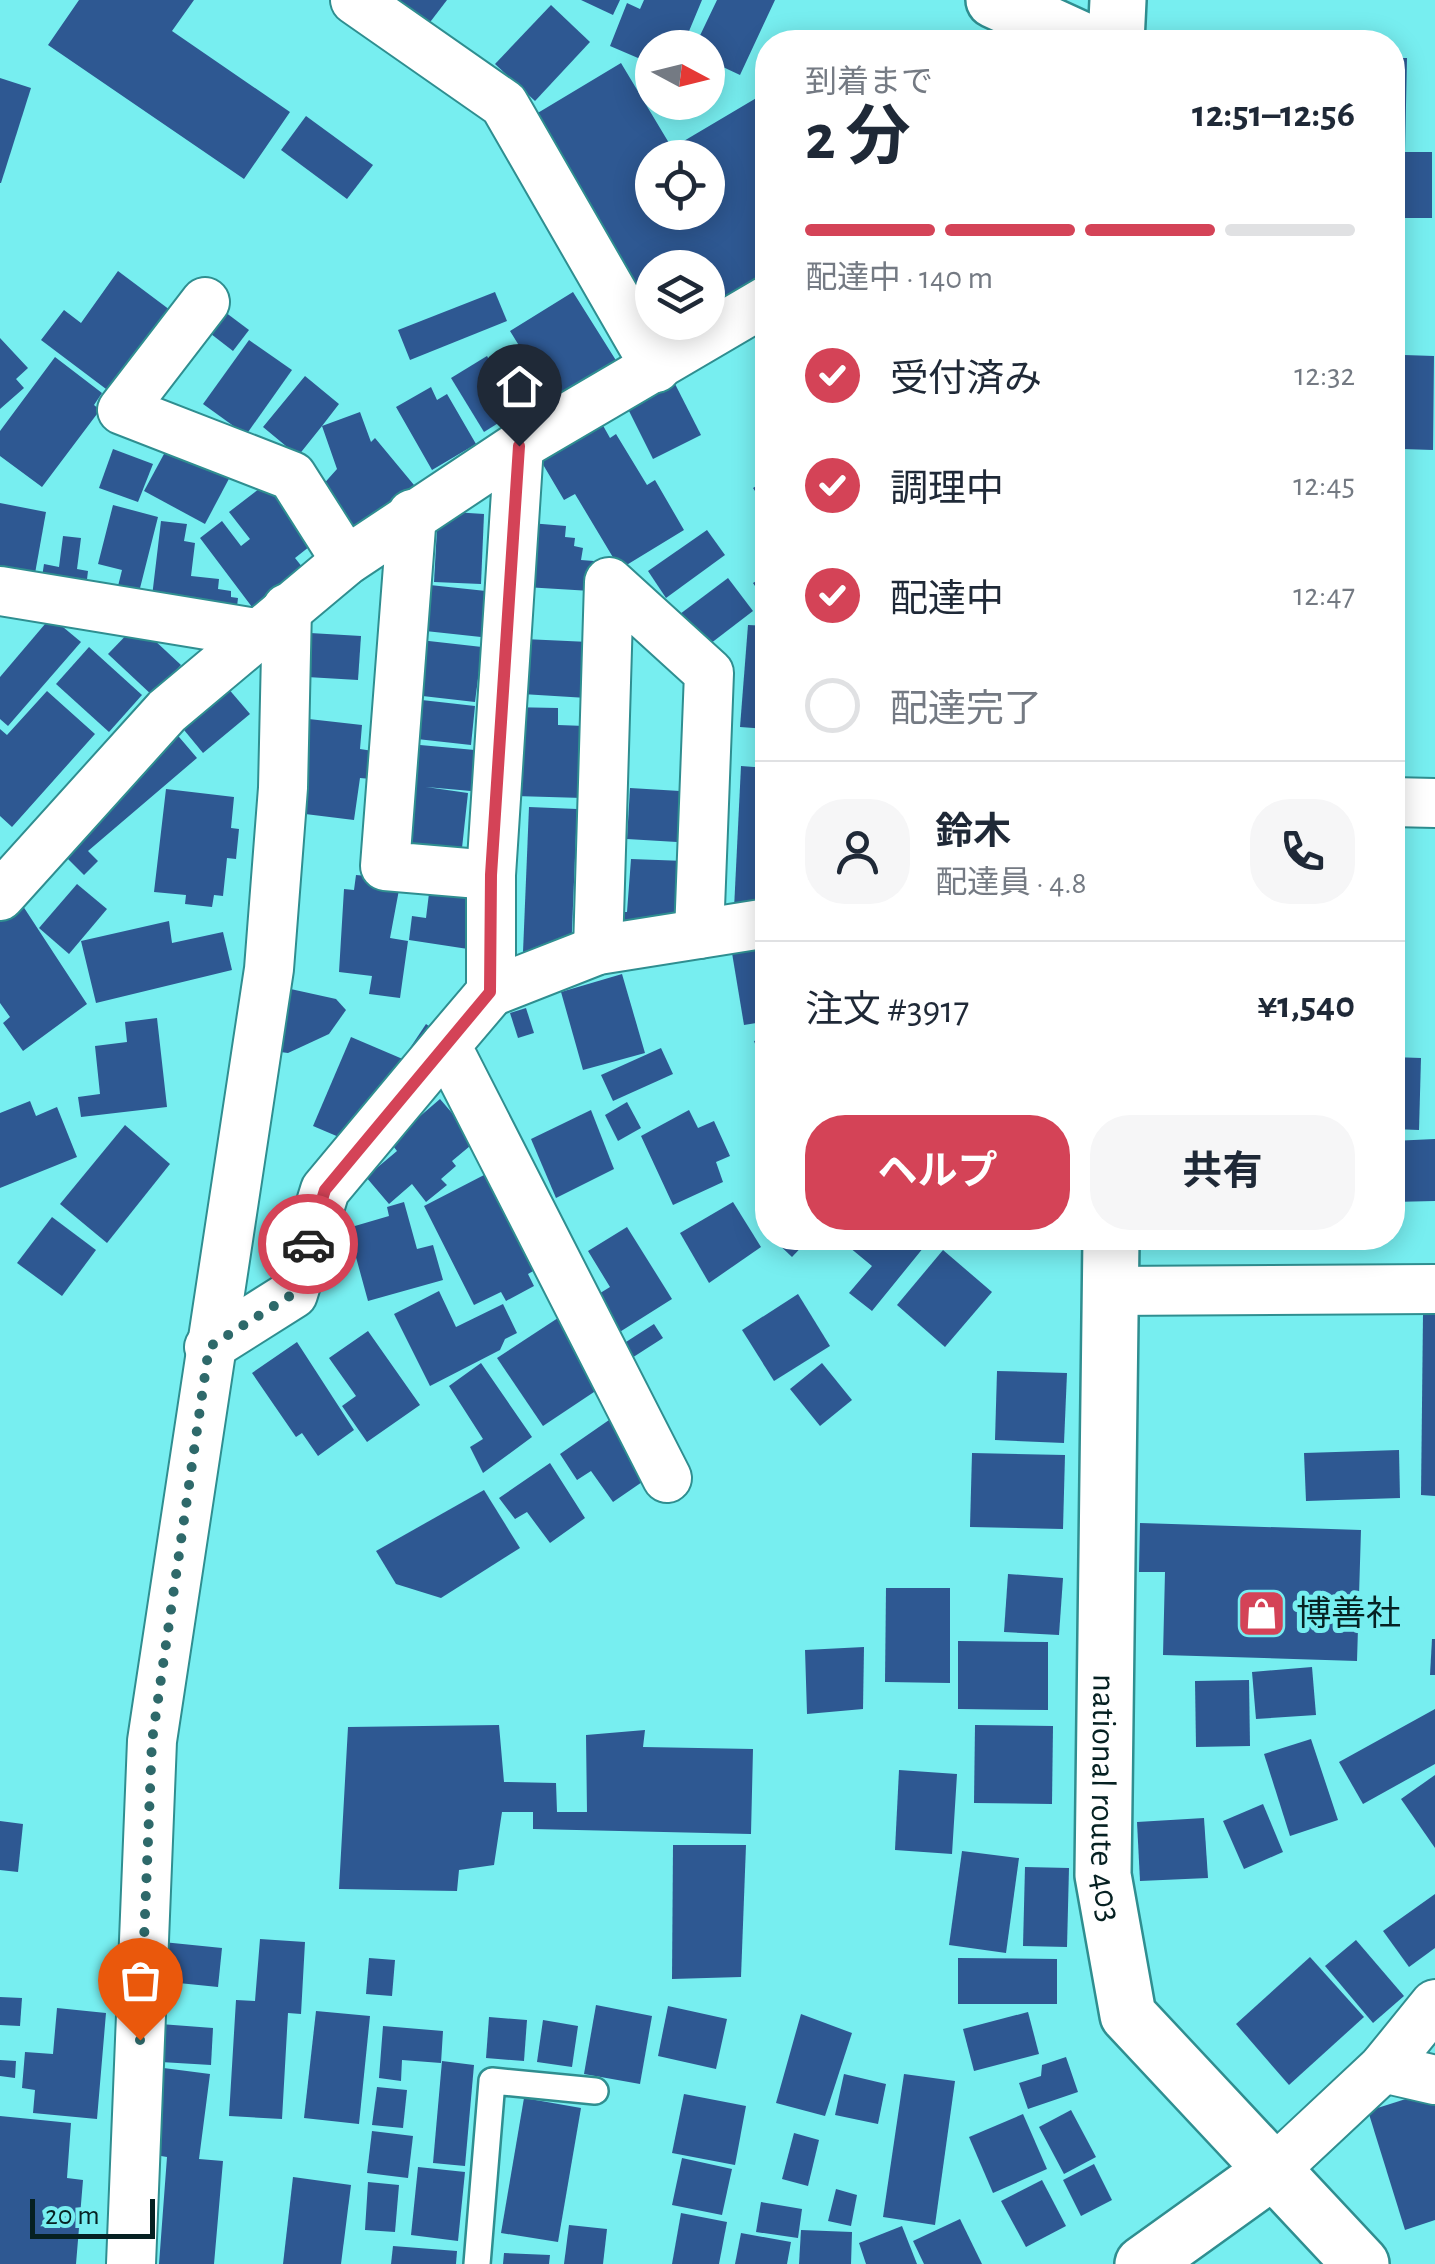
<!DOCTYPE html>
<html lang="ja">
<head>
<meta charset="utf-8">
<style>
  body { margin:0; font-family:"Alegreya Sans","Noto Sans JP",sans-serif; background:#f6f6f7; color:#1f2937; height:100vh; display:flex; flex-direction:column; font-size:38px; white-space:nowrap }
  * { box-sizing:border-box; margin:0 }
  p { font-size:32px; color:#747a83 }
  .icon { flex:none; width:55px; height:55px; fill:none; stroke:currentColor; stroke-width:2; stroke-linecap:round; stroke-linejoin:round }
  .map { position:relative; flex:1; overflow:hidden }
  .drawer { position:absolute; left:755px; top:30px; width:650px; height:1220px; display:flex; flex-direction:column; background:#fff; border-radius:40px; box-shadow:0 5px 25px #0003 }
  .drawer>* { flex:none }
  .needle { width:65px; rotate:97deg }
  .fabs { position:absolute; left:635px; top:30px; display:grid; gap:20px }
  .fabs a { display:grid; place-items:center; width:90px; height:90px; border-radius:50%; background:#fff; box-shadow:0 5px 25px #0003; font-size:50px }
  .scale { position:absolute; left:30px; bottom:25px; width:125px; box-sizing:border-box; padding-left:10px; border:5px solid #062122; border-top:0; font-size:28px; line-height:35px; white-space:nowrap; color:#062122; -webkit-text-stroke:8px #77eef0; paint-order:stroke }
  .pin { position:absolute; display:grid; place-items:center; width:85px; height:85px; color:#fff; margin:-102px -42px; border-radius:50% 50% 50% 0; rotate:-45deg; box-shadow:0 0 10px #0007 }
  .pin .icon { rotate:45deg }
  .courier { position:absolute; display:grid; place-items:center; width:100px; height:100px; margin:-50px; border:8px solid #d44357; border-radius:50%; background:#fff; color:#222; box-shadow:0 2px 12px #0007 }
  .head em { font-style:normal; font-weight:700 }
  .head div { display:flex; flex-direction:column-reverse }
  .head { display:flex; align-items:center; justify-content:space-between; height:170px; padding:0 50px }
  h1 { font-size:65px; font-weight:700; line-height:75px }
  .bar { display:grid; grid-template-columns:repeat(4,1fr); gap:15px 10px; align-content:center; height:120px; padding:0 50px }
  .bar i { height:12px; border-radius:8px; background:#e0e1e3 }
  .bar .active { background:#d44357 }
  .bar p { grid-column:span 4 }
  .line { display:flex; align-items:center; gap:25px; padding:0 50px; border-top:2px solid #e0e1e3 }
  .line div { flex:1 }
  .round { display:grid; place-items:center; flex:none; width:105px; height:105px; border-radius:40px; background:#f6f6f7 }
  ol { padding:0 50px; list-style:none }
  li { display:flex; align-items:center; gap:30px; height:110px }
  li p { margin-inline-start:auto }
  li .icon { padding:10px; border-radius:50%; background:#d44357; color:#fff; stroke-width:4 }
  li:last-child { color:#747a83 }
  li i { width:55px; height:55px; border:5px solid #e0e1e3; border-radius:50% }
  .primary-button { display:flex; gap:20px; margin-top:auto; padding:20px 50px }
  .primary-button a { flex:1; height:115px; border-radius:40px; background:#d44357; color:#fff; font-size:40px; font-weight:700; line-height:115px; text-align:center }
  .primary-button a+a { background:#f6f6f7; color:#1f2937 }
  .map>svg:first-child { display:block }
  .building { fill:#2e5892; fill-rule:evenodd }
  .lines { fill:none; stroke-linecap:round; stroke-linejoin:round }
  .lane-casing { stroke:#2f8e90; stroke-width:30 }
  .street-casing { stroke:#2f8e90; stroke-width:52 }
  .secondary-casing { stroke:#2f8e90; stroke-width:60 }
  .highway-casing { stroke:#2f8e90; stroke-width:60 }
  .lane { stroke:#fff; stroke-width:25 }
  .street { stroke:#fff; stroke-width:48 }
  .secondary { stroke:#fff; stroke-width:55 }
  .highway { stroke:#fff; stroke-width:55 }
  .done { stroke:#2e696a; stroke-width:10; stroke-dasharray:0 18 }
  .route { stroke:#d44357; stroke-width:12 }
  .labels { text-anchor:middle; stroke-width:10; stroke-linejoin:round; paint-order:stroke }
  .poi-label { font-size:35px; fill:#062122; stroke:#77eef0; text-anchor:start }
  .street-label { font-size:35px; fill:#062122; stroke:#77eef0 }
</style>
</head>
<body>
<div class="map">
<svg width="1435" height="2264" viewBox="0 0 1435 2264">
  <rect width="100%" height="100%" fill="#77eef0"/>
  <!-- building -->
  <g class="building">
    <polygon points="79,0 194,0 172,31 290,112 244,179 48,45"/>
    <polygon points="385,0 447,0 421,34"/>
    <polygon points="581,0 620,0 613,15"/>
    <polygon points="644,0 702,0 682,48 652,48 652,64 610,46 627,3 640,9"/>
    <polygon points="717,0 775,0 740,75 708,60 708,48 694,48"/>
    <polygon points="551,5 590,42 535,101 495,64"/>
    <polygon points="1392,58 1407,58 1405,152 1432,152 1432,218 1405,218 1404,355 1434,356 1433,450 1402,449 1401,529 1392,529"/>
    <path d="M 621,63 L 672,148 L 768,91 L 768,284 L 716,315 L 708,301 L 708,268 L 652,268 L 652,313 L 643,319 L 526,120 ZM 652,158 L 708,158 L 708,212 L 652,212 Z"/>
    <polygon points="0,78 31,88 1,183 0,183"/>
    <polygon points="306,116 373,165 347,199 281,150"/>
    <polygon points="118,271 174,313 114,395 41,340 64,310 81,323"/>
    <polygon points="495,292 507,321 410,360 398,330"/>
    <polygon points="573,292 617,362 530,417 508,380 531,365 510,331"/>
    <polygon points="217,306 249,330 233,351 202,327"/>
    <polygon points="0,338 28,368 16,379 24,388 0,409"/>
    <polygon points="249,340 292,370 246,435 203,404"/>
    <polygon points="487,356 519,410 484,432 451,378"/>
    <polygon points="55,357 102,393 94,405 100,410 42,487 0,456 0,431"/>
    <polygon points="305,376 339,404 322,426 360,412 371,442 375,438 414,485 366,524 363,520 352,529 320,488 337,469 322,426 298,456 263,427"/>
    <polygon points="673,380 701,435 653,459 626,405"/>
    <polygon points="431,387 437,400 447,394 476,444 432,470 396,407"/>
    <polygon points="596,413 610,438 616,434 647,485 655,480 684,530 620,569 575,494 564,500 535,451"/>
    <polygon points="171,441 232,473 205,524 144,491"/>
    <polygon points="113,449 153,464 138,502 99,488"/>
    <polygon points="768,479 768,511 753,488"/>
    <polygon points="268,482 314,543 295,558 303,568 252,607 200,538 222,521 241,546 250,539 229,512"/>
    <polygon points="0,503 46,512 34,579 0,573"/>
    <polygon points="113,505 158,517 137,600 116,594 122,570 98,564"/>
    <polygon points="438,511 484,514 481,584 434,582"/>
    <polygon points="161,521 187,524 184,541 195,543 191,576 219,579 218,589 231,591 231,597 238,598 236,615 151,605"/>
    <polygon points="530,523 566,526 565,537 575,538 574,546 583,548 581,560 594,561 591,591 525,587"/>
    <polygon points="707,530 725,555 666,598 648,571"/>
    <polygon points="63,536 81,538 77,569 88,571 85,596 40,590 44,564 59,567"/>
    <polygon points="768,574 768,606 753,583"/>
    <polygon points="728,578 753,611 706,647 680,614"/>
    <polygon points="411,583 486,591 481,637 407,629"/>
    <polygon points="51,617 81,642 8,726 0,719 0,677"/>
    <polygon points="137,624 181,665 153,696 108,654"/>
    <polygon points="748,625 768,626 768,729 740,727"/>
    <polygon points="293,632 361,636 358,680 290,676"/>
    <polygon points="411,639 482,647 475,702 405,694"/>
    <polygon points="524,639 589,642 587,698 522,694"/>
    <polygon points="89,647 142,695 109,732 56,684"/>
    <polygon points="221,680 250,714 203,753 175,719"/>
    <polygon points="47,691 95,734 12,827 0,816 0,729 7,735"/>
    <polygon points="404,698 475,706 471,745 399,737"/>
    <polygon points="507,707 558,708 558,725 585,726 583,798 515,796"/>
    <polygon points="291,717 362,725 360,749 373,751 371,779 360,778 354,820 297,813"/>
    <polygon points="168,724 197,758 88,851 98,861 84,875 55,846"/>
    <polygon points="398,743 475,750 471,791 426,787 468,793 462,848 450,847 449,860 393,854"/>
    <polygon points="741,766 768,768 768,913 734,909"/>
    <polygon points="630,788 680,791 677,842 627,839"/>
    <polygon points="166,789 234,797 231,828 239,829 236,859 227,858 223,896 214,895 212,907 185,904 186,895 154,892"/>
    <polygon points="529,807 577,809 571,954 523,952"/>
    <polygon points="631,859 685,861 680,932 642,943 612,912 627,912"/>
    <polygon points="356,875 401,879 390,938 408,941 400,998 369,994 372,976 339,972 344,889 354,890"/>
    <polygon points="77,884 107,909 69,954 39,928"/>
    <polygon points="430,885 476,892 468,949 409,940 412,916 426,918"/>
    <polygon points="19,900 87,1004 23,1051 3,1023 10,1017 0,1003 0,914"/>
    <polygon points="169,921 172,943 223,932 232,970 96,1003 81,941"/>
    <polygon points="768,935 768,1021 744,1025 730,941"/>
    <polygon points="622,974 645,1053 583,1070 561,992"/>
    <polygon points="277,986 336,999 346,1010 329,1034 288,1053 265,1050"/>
    <polygon points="526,1008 534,1033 518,1038 510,1013"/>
    <polygon points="157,1018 167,1107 81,1117 78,1097 100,1094 95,1046 127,1042 125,1022"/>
    <polygon points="426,1024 440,1034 424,1058 410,1048"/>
    <polygon points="351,1037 405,1060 353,1143 313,1126"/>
    <polygon points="768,1037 768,1064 763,1066 754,1041"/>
    <polygon points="661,1048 673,1074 613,1101 601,1075"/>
    <polygon points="1392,1057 1421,1058 1419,1130 1392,1129"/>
    <polygon points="440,1099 476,1141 452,1161 456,1166 441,1179 447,1185 426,1202 412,1184 389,1204 366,1177 397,1151 390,1142"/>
    <polygon points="30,1101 36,1116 57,1107 77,1157 0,1188 0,1113"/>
    <polygon points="627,1102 641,1128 618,1141 605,1115"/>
    <polygon points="591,1110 614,1169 556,1198 531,1139"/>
    <polygon points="689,1110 698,1128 714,1121 730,1156 716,1162 723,1182 673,1205 641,1136"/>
    <polygon points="125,1125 170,1164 107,1243 60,1204"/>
    <polygon points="1435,1139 1435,1201 1392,1202 1392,1141"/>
    <polygon points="486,1174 535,1270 528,1274 534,1286 506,1301 501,1292 474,1305 424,1206"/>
    <polygon points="404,1202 417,1249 433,1245 443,1280 368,1301 348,1228 389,1216 387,1207"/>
    <polygon points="733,1202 761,1247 709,1283 680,1233"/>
    <polygon points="52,1217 96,1250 62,1296 17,1263"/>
    <polygon points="627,1227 672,1299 607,1340 584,1303 610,1287 588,1251"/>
    <polygon points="772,1238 810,1238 792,1257"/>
    <polygon points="856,1238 922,1238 928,1242 872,1311 849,1293 872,1266 849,1247"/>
    <polygon points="997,1238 1071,1238 1070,1246 997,1246"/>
    <polygon points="943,1250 992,1292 945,1347 897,1305"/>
    <polygon points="439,1291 456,1327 503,1304 517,1333 505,1339 500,1350 430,1386 394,1314"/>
    <polygon points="798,1294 830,1346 774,1381 742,1330"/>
    <polygon points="1423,1314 1435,1314 1435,1496 1421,1495"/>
    <polygon points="561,1316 606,1384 543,1426 497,1358"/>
    <polygon points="654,1324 663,1338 624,1363 615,1349"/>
    <polygon points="368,1331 420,1405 367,1442 342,1406 356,1396 329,1358"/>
    <polygon points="297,1342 354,1430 318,1456 302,1433 296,1437 252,1373"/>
    <polygon points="481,1363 532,1437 483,1473 470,1447 483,1439 449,1386"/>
    <polygon points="822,1363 852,1400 820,1426 790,1389"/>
    <polygon points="997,1371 1067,1373 1064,1443 995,1440"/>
    <polygon points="622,1411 661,1469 613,1502 591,1471 577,1480 560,1454"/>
    <polygon points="1399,1450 1400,1498 1306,1501 1304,1453"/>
    <polygon points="972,1453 1065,1455 1063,1529 970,1527"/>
    <polygon points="550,1463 585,1518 550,1543 527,1512 515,1519 499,1498"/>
    <polygon points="484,1490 520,1548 441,1598 396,1584 376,1551"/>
    <polygon points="1140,1523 1361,1530 1357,1661 1163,1655 1165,1572 1139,1572"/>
    <polygon points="1008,1574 1063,1578 1059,1635 1004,1632"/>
    <polygon points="886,1588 950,1588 950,1683 885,1682"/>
    <polygon points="1432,1639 1435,1639 1435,1675 1430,1675"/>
    <polygon points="958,1641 1048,1642 1048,1710 958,1709"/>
    <polygon points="864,1647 863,1709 807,1714 805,1650"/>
    <polygon points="1312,1667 1316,1715 1256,1719 1252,1672"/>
    <polygon points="1249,1680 1250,1746 1196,1747 1195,1681"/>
    <polygon points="1435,1709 1435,1764 1363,1804 1339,1762"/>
    <polygon points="499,1725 504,1782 556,1783 557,1812 587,1812 586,1735 645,1730 643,1747 753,1749 751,1834 533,1829 533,1812 502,1812 494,1865 459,1870 457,1891 339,1889 348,1727"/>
    <polygon points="975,1725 1053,1726 1052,1804 974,1803"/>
    <polygon points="1311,1739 1338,1820 1290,1836 1264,1754"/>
    <polygon points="899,1770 957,1774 952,1854 895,1850"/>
    <polygon points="1435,1775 1435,1848 1401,1799"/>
    <polygon points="1263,1804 1283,1852 1244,1869 1223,1821"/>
    <polygon points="1204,1818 1208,1878 1140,1881 1137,1822"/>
    <polygon points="0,1821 23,1824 18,1872 0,1870"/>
    <polygon points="673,1845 746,1845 741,1977 672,1979"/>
    <polygon points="962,1851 1019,1858 1006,1953 949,1945"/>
    <polygon points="1025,1867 1069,1868 1067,1947 1023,1946"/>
    <polygon points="1435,1894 1435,1948 1409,1967 1383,1931"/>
    <polygon points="260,1939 305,1942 301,2014 288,2013 282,2119 229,2116 236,2000 255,2001"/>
    <polygon points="1356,1940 1404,1996 1373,2023 1325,1966"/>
    <polygon points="153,1941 222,1948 218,1987 149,1980"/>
    <polygon points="1310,1957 1364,2017 1289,2085 1236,2024"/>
    <polygon points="369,1958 395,1960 392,1996 366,1994"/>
    <polygon points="958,1958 1057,1959 1057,2004 958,2004"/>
    <polygon points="0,1997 22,1998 20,2026 0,2025"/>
    <polygon points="596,2005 652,2016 640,2084 584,2074"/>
    <polygon points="668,2006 727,2019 716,2069 658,2056"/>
    <polygon points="57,2008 106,2013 97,2119 33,2113 35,2090 22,2088 25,2052 53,2054"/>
    <polygon points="316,2011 370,2016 359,2124 304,2118"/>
    <polygon points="1028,2012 1039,2054 974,2071 963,2029"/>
    <polygon points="801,2014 852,2033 825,2116 776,2103"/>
    <polygon points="489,2017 527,2020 524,2061 486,2058"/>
    <polygon points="543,2020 578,2026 572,2067 537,2062"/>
    <polygon points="147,2023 213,2028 211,2065 144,2061"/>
    <polygon points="383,2026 443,2031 441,2063 402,2060 401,2081 379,2078"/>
    <polygon points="1066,2057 1078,2092 1028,2109 1019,2083 1041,2076 1042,2065"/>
    <polygon points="0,2060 16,2061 15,2078 0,2076"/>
    <polygon points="442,2061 474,2065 465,2166 433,2163"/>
    <polygon points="148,2066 210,2074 199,2159 223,2161 214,2264 159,2264 167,2157 137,2152"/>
    <polygon points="844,2074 886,2084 878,2124 835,2115"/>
    <polygon points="904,2074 955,2081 935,2225 883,2217"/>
    <polygon points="377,2087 407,2090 403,2128 372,2125"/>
    <polygon points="1431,2091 1435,2104 1435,2220 1405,2230 1368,2111"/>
    <polygon points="684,2094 746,2106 735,2165 672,2153"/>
    <polygon points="524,2098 581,2108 558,2242 501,2233"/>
    <polygon points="1071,2110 1096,2157 1064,2174 1039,2127"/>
    <polygon points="1023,2114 1047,2169 993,2193 969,2137"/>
    <polygon points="0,2116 71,2123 67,2178 83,2180 76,2264 0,2264"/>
    <polygon points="372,2131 413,2136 408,2178 367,2173"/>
    <polygon points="794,2133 819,2140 808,2186 782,2179"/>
    <polygon points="682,2158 732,2169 722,2215 672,2205"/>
    <polygon points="1094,2164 1112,2200 1081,2216 1063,2180"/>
    <polygon points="418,2167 465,2172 458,2241 411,2235"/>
    <polygon points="293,2177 351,2185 341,2264 283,2264"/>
    <polygon points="1042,2180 1066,2226 1026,2247 1001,2201"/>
    <polygon points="368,2182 399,2185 395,2232 365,2230"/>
    <polygon points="836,2189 857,2195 851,2226 828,2221"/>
    <polygon points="761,2202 802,2209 798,2238 756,2232"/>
    <polygon points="681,2213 727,2222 719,2264 672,2264"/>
    <polygon points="960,2219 982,2264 924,2264 913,2241"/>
    <polygon points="569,2225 607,2229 603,2264 564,2264"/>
    <polygon points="902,2226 917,2264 866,2264 859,2243"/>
    <polygon points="801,2230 852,2232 851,2264 799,2264"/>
    <polygon points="741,2233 791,2242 787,2264 735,2264"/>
    <polygon points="393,2246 457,2251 456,2264 391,2264"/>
    <polygon points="504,2253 550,2255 549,2264 503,2264"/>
  </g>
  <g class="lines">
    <defs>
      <polyline id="lane" points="477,2264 492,2081 595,2091"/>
      <g id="street">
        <polyline points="355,0 504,104 656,368"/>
        <polyline points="205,302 122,410 292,476 346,561"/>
        <polyline points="519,446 491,875 491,992 446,1045 667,1478"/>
        <polyline points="412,514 385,866 491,875"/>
        <polyline points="0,591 256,633"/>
        <polyline points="1392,802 1435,803"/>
        <polyline points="0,896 167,711 346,561 519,446 768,300"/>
        <polyline points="598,950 609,582 709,673 699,934"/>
        <polyline points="491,992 598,950 768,923"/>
        <polyline points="1108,1291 1435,1289"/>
        <polyline points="209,1347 293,1294 325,1190 446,1045"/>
        <polyline points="1383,2068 1435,2080"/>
        <polyline points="1274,2170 1383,2068 1435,2004"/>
        <polyline points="131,2264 152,1741 269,969 283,788 287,608"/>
      </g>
      <g id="secondary">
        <polyline points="1116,42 1118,0"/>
        <polyline points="1143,2264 1274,2170"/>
      </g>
      <g id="highway">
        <polyline points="994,0 1086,42"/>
        <path id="s1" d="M 1111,1238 L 1103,1875 L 1128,2015 L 1361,2264"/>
      </g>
    </defs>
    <!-- lane casing -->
    <use href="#lane" class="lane-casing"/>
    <!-- street casing -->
    <use href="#street" class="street-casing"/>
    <!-- secondary casing -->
    <use href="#secondary" class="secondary-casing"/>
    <!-- highway casing -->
    <use href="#highway" class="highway-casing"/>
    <!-- lane -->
    <use href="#lane" class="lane"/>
    <!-- street -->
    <use href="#street" class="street"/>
    <!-- secondary -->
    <use href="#secondary" class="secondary"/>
    <!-- highway -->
    <use href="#highway" class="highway"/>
  </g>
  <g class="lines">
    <!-- done -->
    <polyline class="done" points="140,2040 152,1741 209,1347 293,1294 308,1244"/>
    <!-- route -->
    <polyline class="route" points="308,1244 325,1190 490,992 491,875 519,446"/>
  </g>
  <!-- icons -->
  <defs>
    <symbol id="shop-square" viewBox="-11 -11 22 22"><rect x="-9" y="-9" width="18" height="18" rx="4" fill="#d44357" stroke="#77eef0"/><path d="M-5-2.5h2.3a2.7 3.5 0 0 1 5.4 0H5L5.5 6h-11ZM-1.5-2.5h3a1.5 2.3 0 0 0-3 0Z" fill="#fff"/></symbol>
  </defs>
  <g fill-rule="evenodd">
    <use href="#shop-square" x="1234" y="1586" width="55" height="55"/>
  </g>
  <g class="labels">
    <!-- poi labels -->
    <g class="poi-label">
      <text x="1296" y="1625">博善社</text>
    </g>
    <!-- street labels -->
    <g class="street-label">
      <text dy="12" stroke="none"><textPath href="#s1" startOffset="560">national route 403</textPath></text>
    </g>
  </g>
</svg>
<div class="fabs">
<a><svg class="needle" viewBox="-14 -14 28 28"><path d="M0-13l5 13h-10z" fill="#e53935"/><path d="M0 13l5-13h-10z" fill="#747a83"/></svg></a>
<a><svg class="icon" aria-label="locate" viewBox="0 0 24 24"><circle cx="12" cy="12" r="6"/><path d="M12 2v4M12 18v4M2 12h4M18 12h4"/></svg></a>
<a><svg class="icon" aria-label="layers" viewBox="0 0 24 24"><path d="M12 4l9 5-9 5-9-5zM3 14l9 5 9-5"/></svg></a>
</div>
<div class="scale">20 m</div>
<div class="pin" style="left:140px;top:2040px;background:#ea580c"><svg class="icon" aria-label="bag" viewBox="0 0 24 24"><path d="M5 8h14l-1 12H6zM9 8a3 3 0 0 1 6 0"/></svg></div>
<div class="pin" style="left:519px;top:446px;background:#1f2937"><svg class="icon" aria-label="home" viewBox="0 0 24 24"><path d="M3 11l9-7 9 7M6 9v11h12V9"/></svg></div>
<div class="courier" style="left:308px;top:1244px"><svg class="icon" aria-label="car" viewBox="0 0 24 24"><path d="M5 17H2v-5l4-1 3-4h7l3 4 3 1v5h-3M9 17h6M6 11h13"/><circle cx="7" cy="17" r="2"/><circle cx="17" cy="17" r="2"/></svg></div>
<section class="drawer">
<div class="head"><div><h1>2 分</h1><p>到着まで</p></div><em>12:51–12:56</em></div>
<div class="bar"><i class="active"></i><i class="active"></i><i class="active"></i><i></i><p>配達中 · 140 m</p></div>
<ol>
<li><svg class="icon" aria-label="check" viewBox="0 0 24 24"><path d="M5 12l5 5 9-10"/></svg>受付済み<p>12:32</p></li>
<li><svg class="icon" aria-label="check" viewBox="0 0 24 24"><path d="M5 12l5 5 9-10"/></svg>調理中<p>12:45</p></li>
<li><svg class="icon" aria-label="check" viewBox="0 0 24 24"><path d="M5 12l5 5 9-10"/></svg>配達中<p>12:47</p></li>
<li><i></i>配達完了</li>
</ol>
<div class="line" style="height:180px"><a class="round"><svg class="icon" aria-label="person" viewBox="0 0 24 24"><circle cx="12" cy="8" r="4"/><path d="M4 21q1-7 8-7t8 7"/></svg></a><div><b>鈴木</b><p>配達員 · 4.8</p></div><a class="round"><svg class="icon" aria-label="phone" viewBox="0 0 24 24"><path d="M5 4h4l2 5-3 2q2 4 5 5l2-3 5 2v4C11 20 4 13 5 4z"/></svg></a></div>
<div class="line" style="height:130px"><div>注文 #3917</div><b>¥1,540</b></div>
<div class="primary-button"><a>ヘルプ</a><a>共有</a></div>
</section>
</div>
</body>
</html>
